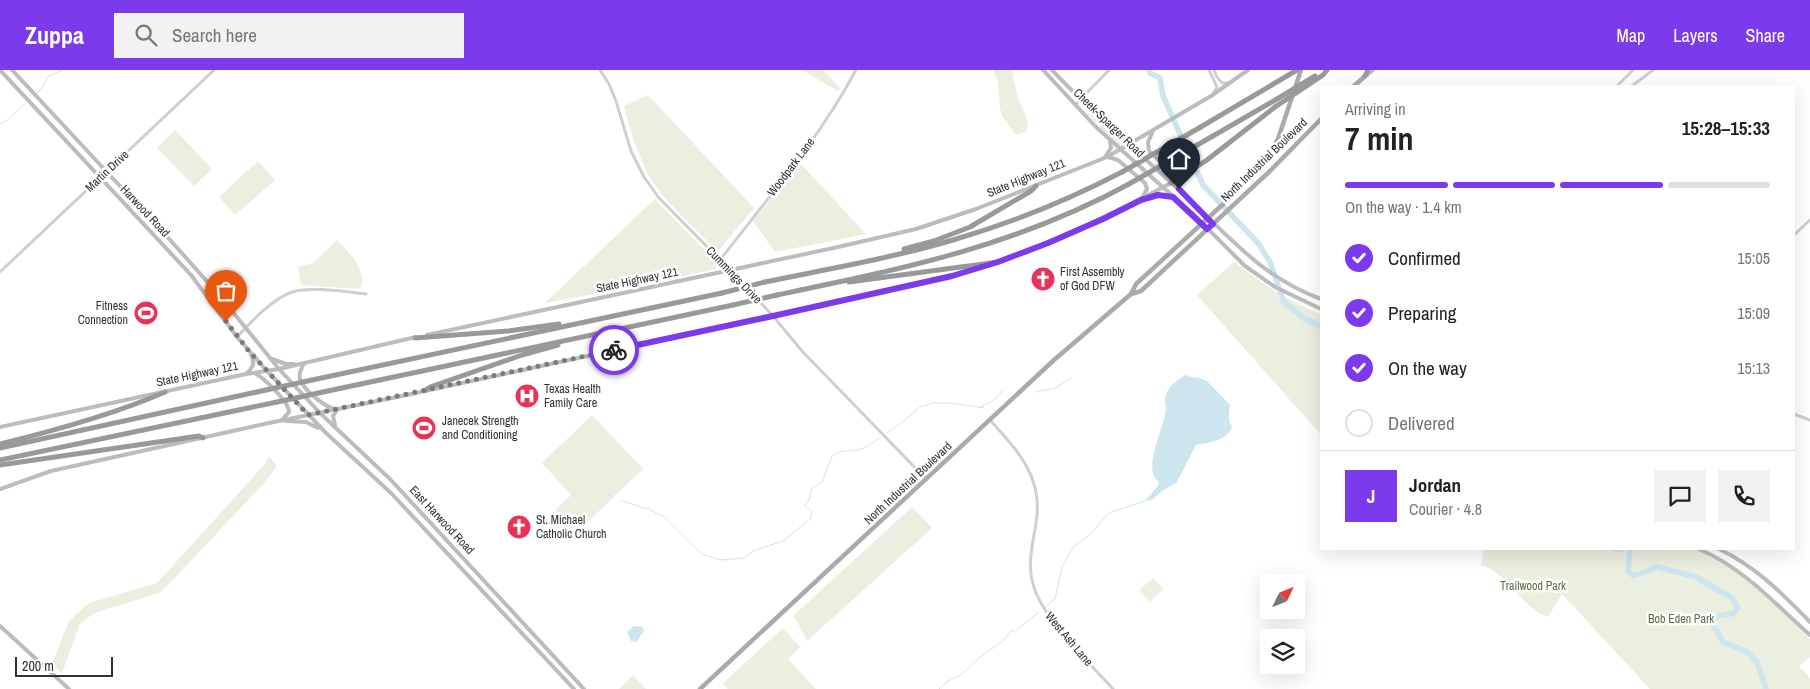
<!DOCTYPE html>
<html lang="en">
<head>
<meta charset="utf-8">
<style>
  body { margin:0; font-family:"Archivo Narrow",sans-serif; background:#f2f2f2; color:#222; height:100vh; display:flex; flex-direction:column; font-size:19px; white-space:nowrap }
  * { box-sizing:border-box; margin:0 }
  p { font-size:16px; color:#767676 }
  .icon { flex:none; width:28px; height:28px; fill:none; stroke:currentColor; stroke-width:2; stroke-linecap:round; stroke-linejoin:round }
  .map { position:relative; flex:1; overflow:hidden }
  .panel { position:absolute; left:1320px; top:15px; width:475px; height:465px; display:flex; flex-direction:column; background:#fff; border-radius:0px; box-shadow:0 5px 20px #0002 }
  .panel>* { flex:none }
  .needle { width:32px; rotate:47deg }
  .fabs { position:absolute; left:1260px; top:504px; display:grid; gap:10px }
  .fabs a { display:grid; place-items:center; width:45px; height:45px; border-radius:0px; background:#fff; box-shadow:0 5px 20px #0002; font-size:25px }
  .scale { position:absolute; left:15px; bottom:12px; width:98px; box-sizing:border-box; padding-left:5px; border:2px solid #323232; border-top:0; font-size:14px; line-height:18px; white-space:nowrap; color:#323232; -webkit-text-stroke:4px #fff; paint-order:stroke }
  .pin { position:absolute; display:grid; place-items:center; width:42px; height:42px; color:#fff; margin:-51px -21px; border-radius:50% 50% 50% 0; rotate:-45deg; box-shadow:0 0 5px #0007 }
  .pin .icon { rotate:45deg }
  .courier { position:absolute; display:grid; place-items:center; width:50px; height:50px; margin:-25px; border:4px solid #7c3aed; border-radius:50%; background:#fff; color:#222; box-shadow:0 1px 6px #0007 }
  .overview em { font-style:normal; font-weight:700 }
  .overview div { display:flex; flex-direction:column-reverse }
  .overview { display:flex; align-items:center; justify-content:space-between; height:85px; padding:0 25px }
  h1 { font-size:32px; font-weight:700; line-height:38px }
  .bar { display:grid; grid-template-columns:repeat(4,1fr); gap:8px 5px; align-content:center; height:60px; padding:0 25px }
  .bar i { height:6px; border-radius:4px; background:#e0e0e0 }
  .bar .selected { background:#7c3aed }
  .bar p { grid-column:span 4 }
  .line { display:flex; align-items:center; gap:12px; padding:0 25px; border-top:1px solid #e0e0e0 }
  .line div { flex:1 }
  .round { display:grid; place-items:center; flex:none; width:52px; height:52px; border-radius:0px; background:#f2f2f2 }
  ol { padding:0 25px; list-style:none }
  li { display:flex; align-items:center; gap:15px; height:55px }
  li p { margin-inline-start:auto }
  li .icon { padding:5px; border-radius:50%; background:#7c3aed; color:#fff; stroke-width:4 }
  li:last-child { color:#767676 }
  li i { width:28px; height:28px; border:2px solid #e0e0e0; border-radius:50% }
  header { display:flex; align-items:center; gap:30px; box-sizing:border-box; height:70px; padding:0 25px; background:#7c3aed; color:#fff }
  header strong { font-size:24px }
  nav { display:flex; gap:28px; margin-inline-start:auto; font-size:18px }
  .search { width:350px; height:45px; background:#f2f2f2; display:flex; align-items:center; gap:12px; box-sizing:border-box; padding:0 18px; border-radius:0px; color:#767676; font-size:19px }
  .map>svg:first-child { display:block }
  .green { fill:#eaefe0 }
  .water { fill:#cce5ee }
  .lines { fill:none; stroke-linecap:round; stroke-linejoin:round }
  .stream { stroke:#cce5ee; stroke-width:1 }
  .river { stroke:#cce5ee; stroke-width:5.5 }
  .tertiary { stroke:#cfcfcf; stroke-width:3 }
  .secondary { stroke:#bcbcbc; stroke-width:4 }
  .primary { stroke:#aaa; stroke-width:4.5 }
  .motorway { stroke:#999; stroke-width:5 }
  .motorway-bridge { stroke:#999; stroke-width:5 }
  .done { stroke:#7a7a7a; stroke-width:5; stroke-dasharray:0 9 }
  .route { stroke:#7c3aed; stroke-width:6 }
  .labels { text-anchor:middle; stroke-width:5; stroke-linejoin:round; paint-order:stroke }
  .street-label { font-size:12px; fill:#323232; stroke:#fff }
  .poi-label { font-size:12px; fill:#323232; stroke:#fff; text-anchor:start }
  .park-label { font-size:12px; fill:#5b703d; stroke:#fff }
</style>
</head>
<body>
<header>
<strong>Zuppa</strong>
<div class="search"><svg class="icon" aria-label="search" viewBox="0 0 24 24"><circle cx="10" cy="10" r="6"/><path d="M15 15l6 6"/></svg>Search here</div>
<nav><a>Map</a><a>Layers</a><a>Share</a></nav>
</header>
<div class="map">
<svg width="1810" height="619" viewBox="0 0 1810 619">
  <rect width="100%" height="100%" fill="#fff"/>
  <!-- green -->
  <g class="green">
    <polygon points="802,0 823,0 840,18 838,21"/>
    <path d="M 993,0 L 1012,0 C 1014,11 1016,21 1019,31 C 1023,42 1039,64 1015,64 L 1003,47 L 1000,39 L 998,12 Z"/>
    <path d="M 648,25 L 754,138 L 719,180 L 716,180 C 696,159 672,139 655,115 C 642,97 629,59 624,36 Z"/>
    <polygon points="1081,37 1123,71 1123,76 1119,76 1113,71"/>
    <polygon points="175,60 212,99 194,116 157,78"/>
    <polygon points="258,91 275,110 235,145 219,127"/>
    <polygon points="800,93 866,164 775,182 753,151"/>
    <polygon points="655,129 718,194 716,199 638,216 545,233"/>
    <path d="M 337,170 C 349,182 366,199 361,217 L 358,219 L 301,215 L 298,196 L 312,194 Z"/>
    <path d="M 1234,192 C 1261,213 1289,232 1321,244 L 1321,365 L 1197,225 Z"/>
    <polygon points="592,345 643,399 576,463 555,440 571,425 542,393"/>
    <polygon points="269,386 277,396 265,412 172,511 159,523 94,543 80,554 62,603 52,594 68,553 74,546 89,533 157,513 265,394"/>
    <polygon points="912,437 932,458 807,571 797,551 793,546"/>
    <path d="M 1484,479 L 1696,479 L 1741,505 L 1777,536 L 1810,569 L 1810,587 L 1799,596 L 1810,608 L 1810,619 L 1650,619 L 1562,524 L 1548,547 C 1520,537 1510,504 1481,495 Z"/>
    <polygon points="1153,508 1163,519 1150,532 1139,520"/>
    <polygon points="783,558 800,577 788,589 816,619 728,619 723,613"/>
    <polygon points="633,605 646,619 619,619"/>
  </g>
  <!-- water -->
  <g class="water">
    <path d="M 1185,305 C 1193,308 1201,307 1207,311 L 1230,335 C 1229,343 1227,350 1232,356 C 1229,370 1208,373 1196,375 L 1177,412 L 1162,421 L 1152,430 L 1145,431 L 1158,416 L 1159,412 C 1141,400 1165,356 1166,339 C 1166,334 1164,330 1166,324 C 1170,315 1178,310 1185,305 Z"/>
    <polygon points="634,556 642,557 644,560 637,572 631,571 627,562"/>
  </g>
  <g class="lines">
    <!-- stream -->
    <g class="stream">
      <polyline points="37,23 42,18 49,6 62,0"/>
      <polyline points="0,54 6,51 27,32"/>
      <polyline points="1240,163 1245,159"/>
      <polyline points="1036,322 1055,318 1071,308"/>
      <polyline points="980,337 994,330 1003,320"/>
      <polyline points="887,363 904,351 920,337 933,333 951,333 984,338"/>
      <polyline points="609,425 613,427"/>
      <path d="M 621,430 L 643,438 L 647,438 L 664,447 L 702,484 L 721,490 L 744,488 L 753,481 L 783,471 L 810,449 L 812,441 L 805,436 L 810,428 L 811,419 L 822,412 L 832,386 C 841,379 847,382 857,380 C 865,379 873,372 880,368"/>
      <polyline points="1046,537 1055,529 1062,497 1073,477 1091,464 1106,446 1111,442 1145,431"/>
      <polyline points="939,619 947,612 962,604 980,587 1003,571 1011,561 1015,561 1039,542"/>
    </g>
    <!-- river -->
    <g class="river">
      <polyline points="1149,0 1150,3 1160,8 1163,26 1203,115 1258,173 1270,192 1284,232 1304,248 1321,257"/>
      <polyline points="1615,479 1622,479"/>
      <polyline points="1630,479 1628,502 1634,506 1657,497 1696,507 1732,528 1738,538 1734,543 1715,547 1713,555 1723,572 1746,581 1757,592 1766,619"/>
    </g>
    <!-- tertiary -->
    <g class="tertiary">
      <polyline points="600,0 609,14 616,31 631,81 644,107 659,128 730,200 773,246 802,281 926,409"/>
      <polyline points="1209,0 1217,17 1213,24"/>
      <polyline points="1214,0 1217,7 1222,13 1229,13"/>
      <polyline points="1617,16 1633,0"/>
      <polyline points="1632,16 1653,0"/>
      <polyline points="1075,35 1109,0"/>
      <polyline points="1794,165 1810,150"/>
      <path d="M 720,190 C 768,128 819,69 856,0"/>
      <polyline points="0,202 214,0"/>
      <path d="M 237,267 C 251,252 272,229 292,222 C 309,216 347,222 366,224"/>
      <polyline points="1794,344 1810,350"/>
      <path d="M 990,350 C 1018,381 1044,408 1036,453 C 1033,472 1028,491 1032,510 C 1039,546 1088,591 1113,619"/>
    </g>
    <!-- secondary -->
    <g class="secondary">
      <polyline points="0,0 191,205 237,267 267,301 326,363 391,423 574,619"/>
      <polyline points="12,0 172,172 219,225 279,299 320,343 390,409 584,619"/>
      <polyline points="1043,0 1096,57 1196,147 1245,196 1275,217 1321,239"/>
      <path d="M 1052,0 C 1091,42 1135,79 1177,118 C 1225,161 1258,206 1321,229"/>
      <polyline points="1367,5 1373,0"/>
      <polyline points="1153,61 1148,72 1149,81 1176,106 1180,107"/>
      <polyline points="1105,87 1111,78 1110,71"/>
      <polyline points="1108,87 1118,90 1145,113 1147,119 1142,128"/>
      <polyline points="1148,128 1158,125 1170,126"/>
      <path d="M 996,192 C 1057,171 1115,143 1171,113"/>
      <polyline points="427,265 838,177 916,159 976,139 1107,87 1211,26 1248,0"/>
      <polyline points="272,289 286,294 294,294"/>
      <path d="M 304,293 C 302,298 298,303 300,309 C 304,321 325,337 337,340 L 333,346 L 335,355"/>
      <path d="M 246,304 C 252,298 256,294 251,285"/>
      <path d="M 256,304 C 265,309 289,332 289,342 L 283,349"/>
      <polyline points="286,351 306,352 318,358"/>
      <polyline points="0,357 246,304 279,299 416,267"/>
      <polyline points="0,419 51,401 269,353 402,326 773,246 929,212 987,195"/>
      <path d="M 1699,479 C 1746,500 1773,532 1810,565"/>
      <path d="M 1719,479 C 1755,496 1783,524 1810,552"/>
      <polyline points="0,556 69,619"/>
    </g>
    <!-- primary -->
    <g class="primary">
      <polyline points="1354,16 1365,6"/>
      <polyline points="1131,224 1136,214 1232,126 1262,96 1278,69 1301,0"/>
      <polyline points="700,619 1054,290 1131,224 1141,221 1270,101 1321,49"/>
    </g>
    <!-- motorway -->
    <g class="motorway">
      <polyline points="1365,6 1368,0"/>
      <polyline points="1199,58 1297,0"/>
      <polyline points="1206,70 1277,29"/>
      <polyline points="1171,113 1207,90 1275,37"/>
      <polyline points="904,179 934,171 970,157 1031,121 1036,116"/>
      <path d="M 765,212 C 828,199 892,188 953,170 C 1012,153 1068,130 1122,102"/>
      <polyline points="849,212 998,192"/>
      <path d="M 777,225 C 902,199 1016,176 1129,114"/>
      <polyline points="415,268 508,261 559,254"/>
      <polyline points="312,310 722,223"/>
      <polyline points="426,320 430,317 522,285 558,275"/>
      <polyline points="323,322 733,235"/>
      <path d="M 0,374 C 53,361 115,344 165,322"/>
      <polyline points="0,378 266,320"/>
      <polyline points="0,390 277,332"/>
      <polyline points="0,395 199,366 203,368"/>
    </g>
    <!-- motorway-bridge -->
    <g class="motorway-bridge">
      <polyline points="1277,29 1315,6"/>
      <polyline points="1275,37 1323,5 1327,0"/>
      <polyline points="1122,102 1199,58"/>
      <polyline points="1129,114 1206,70"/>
      <polyline points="722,223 765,212"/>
      <polyline points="733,235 777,225"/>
      <polyline points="266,320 312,310"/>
      <polyline points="277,332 323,322"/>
    </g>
  </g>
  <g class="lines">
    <!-- done -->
    <polyline class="done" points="226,251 248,280 308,345 614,280"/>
    <!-- route -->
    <polyline class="route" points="614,280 773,246 952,206 998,192 1048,173 1103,149 1141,130 1158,125 1173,127 1207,159 1213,154 1179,119"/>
  </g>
  <!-- icons -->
  <defs>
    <symbol id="church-disc" viewBox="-11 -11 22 22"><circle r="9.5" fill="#eb3256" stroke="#fff"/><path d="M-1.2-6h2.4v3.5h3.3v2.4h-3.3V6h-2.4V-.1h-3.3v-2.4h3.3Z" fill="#fff"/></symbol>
    <symbol id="stadium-disc" viewBox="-11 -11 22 22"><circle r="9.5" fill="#eb3256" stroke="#fff"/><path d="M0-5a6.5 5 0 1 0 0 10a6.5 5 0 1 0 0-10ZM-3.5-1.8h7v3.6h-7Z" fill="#fff"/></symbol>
    <symbol id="hospital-disc" viewBox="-11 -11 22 22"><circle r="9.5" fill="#eb3256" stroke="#fff"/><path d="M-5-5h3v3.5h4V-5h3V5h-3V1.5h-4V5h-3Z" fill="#fff"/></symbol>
  </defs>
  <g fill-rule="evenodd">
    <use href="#church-disc" x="1029" y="195" width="28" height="28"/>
    <use href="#stadium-disc" x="132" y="229" width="28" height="28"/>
    <use href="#hospital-disc" x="513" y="312" width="28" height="28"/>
    <use href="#stadium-disc" x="410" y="344" width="28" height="28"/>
    <use href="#church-disc" x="505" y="443" width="28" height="28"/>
  </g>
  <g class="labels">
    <!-- street labels -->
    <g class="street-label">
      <text transform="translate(1109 53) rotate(44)" y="4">Cheek-Sparger Road</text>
      <text transform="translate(1264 90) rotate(-44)" y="4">North Industrial Boulevard</text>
      <text transform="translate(791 97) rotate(-53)" y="4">Woodpark Lane</text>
      <text transform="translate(107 101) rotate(-43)" y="4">Martin Drive</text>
      <text transform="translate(1026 108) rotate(-22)" y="4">State Highway 121</text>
      <text transform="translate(145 141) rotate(47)" y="4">Harwood Road</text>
      <text transform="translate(734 205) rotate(46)" y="4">Cummings Drive</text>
      <text transform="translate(637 210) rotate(-12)" y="4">State Highway 121</text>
      <text transform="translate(197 304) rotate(-12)" y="4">State Highway 121</text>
      <text transform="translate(908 413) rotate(-43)" y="4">North Industrial Boulevard</text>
      <text transform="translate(442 450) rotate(47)" y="4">East Harwood Road</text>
      <text transform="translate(1069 569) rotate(50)" y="4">West Ash Lane</text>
    </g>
    <!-- poi labels -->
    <g class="poi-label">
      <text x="1060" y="206">First Assembly<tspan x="1060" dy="14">of God DFW</tspan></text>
      <text x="128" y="240" text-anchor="end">Fitness<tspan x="128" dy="14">Connection</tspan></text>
      <text x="544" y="323">Texas Health<tspan x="544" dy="14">Family Care</tspan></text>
      <text x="442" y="355">Janecek Strength<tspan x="442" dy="14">and Conditioning</tspan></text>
      <text x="536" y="454">St. Michael<tspan x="536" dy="14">Catholic Church</tspan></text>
    </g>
    <!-- park labels -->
    <g class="park-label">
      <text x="1533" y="520">Trailwood Park</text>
      <text x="1681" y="553">Bob Eden Park</text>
    </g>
  </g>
</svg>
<div class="fabs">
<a><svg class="needle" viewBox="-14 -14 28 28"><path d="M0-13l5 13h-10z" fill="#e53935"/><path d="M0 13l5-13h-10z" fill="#767676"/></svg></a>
<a><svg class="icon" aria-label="layers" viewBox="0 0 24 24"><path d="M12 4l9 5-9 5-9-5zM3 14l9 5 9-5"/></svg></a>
</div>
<div class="scale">200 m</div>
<div class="pin" style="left:226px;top:251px;background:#ea580c"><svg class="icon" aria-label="bag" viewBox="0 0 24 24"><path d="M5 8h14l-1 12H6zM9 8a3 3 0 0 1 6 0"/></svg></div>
<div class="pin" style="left:1179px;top:119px;background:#1f2937"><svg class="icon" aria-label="home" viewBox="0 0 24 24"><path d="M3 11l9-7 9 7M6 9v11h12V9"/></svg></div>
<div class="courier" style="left:614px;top:280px"><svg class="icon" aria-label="bike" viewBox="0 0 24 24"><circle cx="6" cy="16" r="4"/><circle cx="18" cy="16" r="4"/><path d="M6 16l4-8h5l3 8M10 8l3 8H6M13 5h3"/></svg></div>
<section class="panel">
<div class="overview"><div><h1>7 min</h1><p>Arriving in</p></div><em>15:28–15:33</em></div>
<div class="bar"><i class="selected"></i><i class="selected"></i><i class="selected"></i><i></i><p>On the way · 1.4 km</p></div>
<ol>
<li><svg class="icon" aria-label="check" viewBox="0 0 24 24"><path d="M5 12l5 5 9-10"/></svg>Confirmed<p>15:05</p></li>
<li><svg class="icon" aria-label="check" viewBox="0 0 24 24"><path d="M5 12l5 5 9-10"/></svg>Preparing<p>15:09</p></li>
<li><svg class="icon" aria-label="check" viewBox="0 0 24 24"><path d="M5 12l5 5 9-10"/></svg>On the way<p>15:13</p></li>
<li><i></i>Delivered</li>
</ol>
<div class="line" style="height:90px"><b class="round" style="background:#7c3aed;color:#fff">J</b><div><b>Jordan</b><p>Courier · 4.8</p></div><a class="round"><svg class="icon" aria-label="chat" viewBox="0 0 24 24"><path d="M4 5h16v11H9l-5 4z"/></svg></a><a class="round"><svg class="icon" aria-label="phone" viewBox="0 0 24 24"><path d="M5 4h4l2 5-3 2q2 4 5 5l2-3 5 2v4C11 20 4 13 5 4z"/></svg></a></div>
</section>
</div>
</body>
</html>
